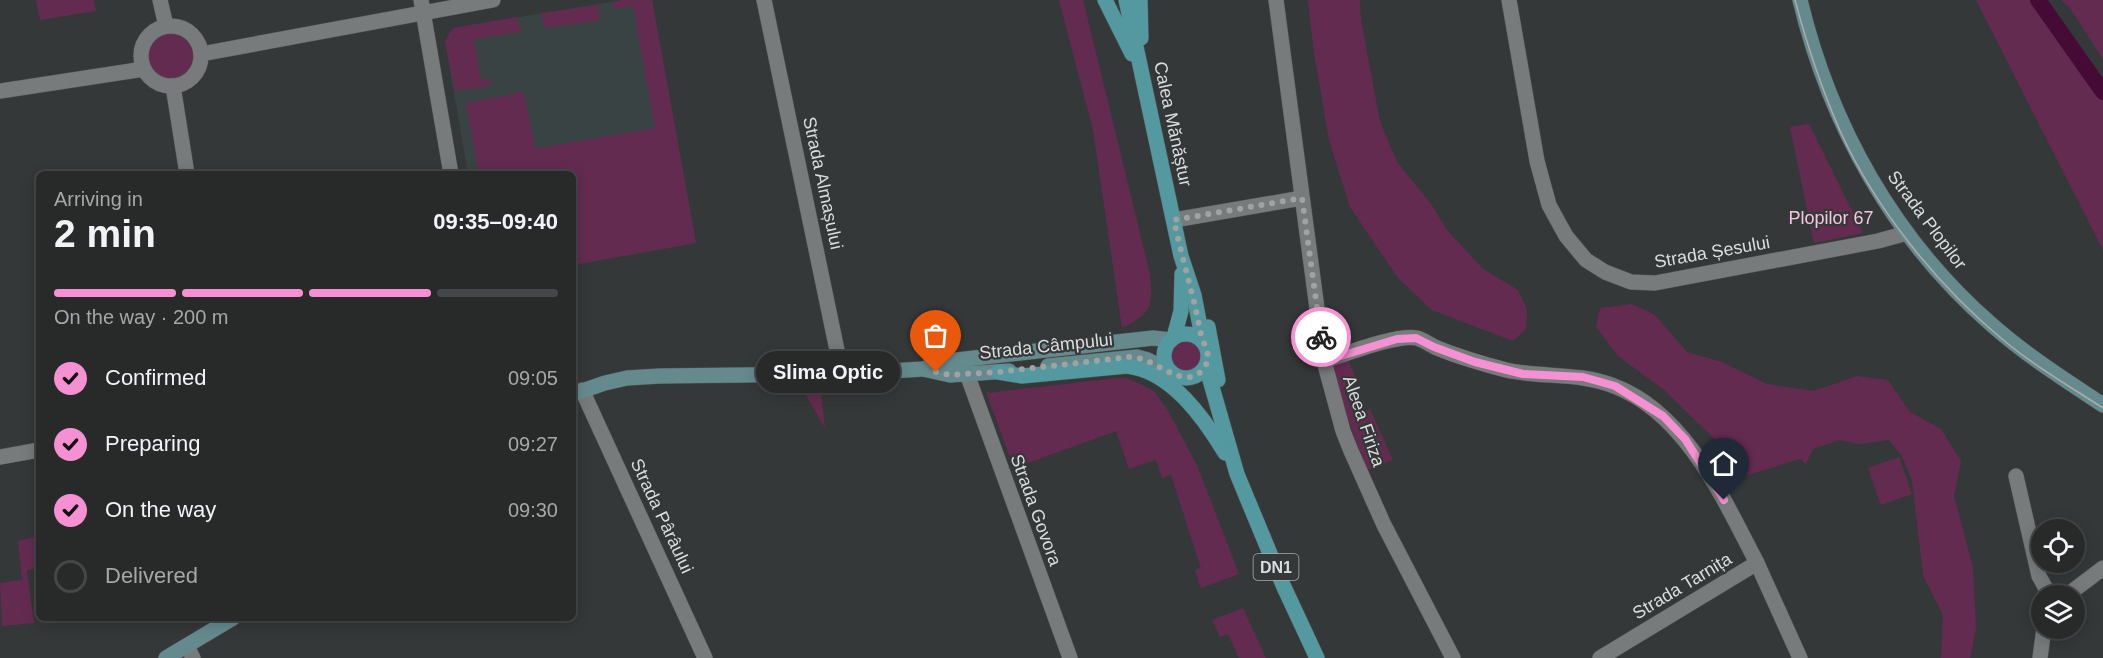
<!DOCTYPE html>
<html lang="en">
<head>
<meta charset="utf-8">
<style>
  body { margin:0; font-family:Helvetica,sans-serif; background:#343636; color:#f1f3f6; height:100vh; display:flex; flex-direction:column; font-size:22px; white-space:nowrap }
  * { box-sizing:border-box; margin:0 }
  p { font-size:20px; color:#a5a7a8 }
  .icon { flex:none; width:33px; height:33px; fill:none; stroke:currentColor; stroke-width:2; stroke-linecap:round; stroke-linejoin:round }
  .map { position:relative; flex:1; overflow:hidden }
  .drawer { position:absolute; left:36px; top:171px; width:540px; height:450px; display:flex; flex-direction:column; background:#282a2a; border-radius:9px; box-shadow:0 3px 15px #0003,0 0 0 2px #444647 }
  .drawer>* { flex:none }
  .fabs { position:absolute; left:2031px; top:519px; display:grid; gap:12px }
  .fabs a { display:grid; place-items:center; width:54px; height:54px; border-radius:50%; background:#282a2a; box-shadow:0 3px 15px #0003,0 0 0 2px #444647; font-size:30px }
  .pin { position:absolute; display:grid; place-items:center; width:51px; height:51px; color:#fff; margin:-62px -26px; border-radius:50% 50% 50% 0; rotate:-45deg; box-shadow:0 0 6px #0007 }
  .pin .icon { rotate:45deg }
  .courier { position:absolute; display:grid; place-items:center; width:60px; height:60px; margin:-30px; border:4px solid #f591d2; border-radius:50%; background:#fff; color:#222; box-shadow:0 2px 8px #0007 }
  .bubble { position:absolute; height:42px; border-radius:21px; background:#282a2a; box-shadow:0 3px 15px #0003,0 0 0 2px #444647; font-size:20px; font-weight:700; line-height:42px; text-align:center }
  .headline em { font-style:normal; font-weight:700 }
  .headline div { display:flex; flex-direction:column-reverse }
  .headline { display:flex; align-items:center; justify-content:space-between; height:102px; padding:0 18px }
  h1 { font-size:39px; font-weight:700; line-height:45px }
  .bar { display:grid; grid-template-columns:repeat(4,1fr); gap:9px 6px; align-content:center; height:72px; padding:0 18px }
  .bar i { height:8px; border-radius:4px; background:#444647 }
  .bar .selected { background:#f591d2 }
  .bar p { grid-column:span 4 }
  ol { padding:0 18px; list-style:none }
  li { display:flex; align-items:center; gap:18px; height:66px }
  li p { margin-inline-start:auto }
  li .icon { padding:6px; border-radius:50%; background:#f591d2; color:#111; stroke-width:4 }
  li:last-child { color:#a5a7a8 }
  li i { width:33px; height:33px; border:3px solid #444647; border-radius:50% }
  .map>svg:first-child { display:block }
  .built { fill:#394344 }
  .green { fill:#642b51 }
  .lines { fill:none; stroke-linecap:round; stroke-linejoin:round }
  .canal { stroke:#460a36; stroke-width:16 }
  .street-casing { stroke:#515454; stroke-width:16 }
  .secondary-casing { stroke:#515454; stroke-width:16 }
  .primary-casing { stroke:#515454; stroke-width:16 }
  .street { stroke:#787b7c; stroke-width:15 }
  .secondary { stroke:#658a8e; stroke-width:15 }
  .primary { stroke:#53999f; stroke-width:15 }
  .tram { stroke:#abadad; stroke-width:1.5 }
  .done { stroke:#a1a3a3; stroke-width:6; stroke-dasharray:0 10.8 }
  .route { stroke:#f591d2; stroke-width:8 }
  .labels { text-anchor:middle; stroke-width:4.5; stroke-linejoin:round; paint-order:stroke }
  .shield { fill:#353838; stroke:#a9acac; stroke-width:1.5 }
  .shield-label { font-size:16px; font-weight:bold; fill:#dbdddd }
  .street-label { font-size:18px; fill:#dbdddd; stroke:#353838 }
  .park-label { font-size:18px; fill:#f4c6e2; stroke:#353838 }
</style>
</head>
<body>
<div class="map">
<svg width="2103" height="658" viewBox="0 0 2103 658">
  <rect width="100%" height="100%" fill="#353838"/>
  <!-- built -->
  <polygon class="built" points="622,0 652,0 696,243 573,265 573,174 468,174 445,41 453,28"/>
  <!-- green -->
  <g class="green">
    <polygon points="36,0 94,0 96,11 40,20"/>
    <polygon points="622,0 652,0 696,243 573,265 573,174 479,174 466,103 524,92 535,149 655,128 633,6 614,9 613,2"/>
    <path d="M 1059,0 L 1083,0 L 1150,274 C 1153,308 1152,312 1122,328 L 1093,130 Z"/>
    <polygon points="1308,0 1360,0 1361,20 1380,122 1397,162 1431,204 1447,230 1483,269 1518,290 1527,310 1526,329 1513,341 1432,310 1398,278 1350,207 1329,140 1314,53"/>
    <polygon points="1976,0 2034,0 2103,96 2103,250"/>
    <polygon points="2061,0 2103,0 2103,59 2070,8"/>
    <polygon points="598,5 600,20 544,28 542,13"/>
    <polygon points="517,17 520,32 474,39 481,80 490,79 490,86 455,91 445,41 453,28"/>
    <circle cx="171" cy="54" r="25"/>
    <polygon points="1809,124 1863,233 1814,243 1790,127"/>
    <polygon points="1632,304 1655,315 1687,352 1722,362 1767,384 1814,391 1857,376 1888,380 1910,412 1941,429 1961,461 1954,496 1973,568 1976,629 1970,658 1941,658 1943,615 1923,575 1912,480 1902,456 1889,440 1860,444 1839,440 1813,449 1806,464 1800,459 1735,479 1726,450 1663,389 1618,356 1596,327 1600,308"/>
    <circle cx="1186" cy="356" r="18"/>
    <polygon points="1348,360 1357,381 1343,388 1354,415 1370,409 1393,460 1367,470 1329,368"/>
    <polygon points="1117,378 1127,378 1154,391 1167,409 1197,465 1239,574 1201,588 1195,570 1201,568 1171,475 1162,478 1156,460 1129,469 1116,431 1014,468 986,392 989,393"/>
    <polygon points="806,395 821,395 825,428"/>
    <polygon points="1899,457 1912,494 1881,505 1868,468"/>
    <polygon points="39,536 39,568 27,570 34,623 2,626 0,583 22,580 18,541"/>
    <polygon points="1243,608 1266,658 1239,658 1228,634 1220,637 1212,620"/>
  </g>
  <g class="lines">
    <!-- canal -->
    <polyline class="canal" points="2038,0 2103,92"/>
    <defs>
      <g id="street">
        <polyline points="160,0 166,26"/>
        <polyline points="421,0 451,174"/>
        <polyline points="764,0 842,374"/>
        <polyline points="1276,0 1324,361 1343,431 1351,451 1384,525 1453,658"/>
        <polyline points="1509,0 1537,161 1549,205 1566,236 1586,260 1605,272 1631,282 1655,283 1878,241 1907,233"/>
        <circle cx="171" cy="56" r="30"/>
        <polyline points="201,54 493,0"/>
        <polyline points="173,86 187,174"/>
        <polyline points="0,91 144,69"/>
        <polyline points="1174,220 1302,198"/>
        <path d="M 1324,361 C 1346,354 1396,334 1417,338 C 1424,340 1430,345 1437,348 C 1459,357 1483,364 1506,370 C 1542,378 1579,372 1614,386 C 1686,413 1724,500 1757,563"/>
        <polyline points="967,374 1070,658"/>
        <polyline points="582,390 705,658"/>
        <polyline points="0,457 39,450"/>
        <polyline points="2016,476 2039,576 2050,596"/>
        <polyline points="2066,596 2103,568"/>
        <polyline points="187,646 193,658"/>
        <polyline points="1600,658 1757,563 1800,658"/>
        <polyline points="2040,658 2044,628"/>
      </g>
      <g id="secondary">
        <path d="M 1800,0 C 1830,125 1894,240 1992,325 C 2026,355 2065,380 2103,405"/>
        <polyline points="1048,366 1137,357 1148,360 1170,372"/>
        <polyline points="923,369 950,375 1009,371"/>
        <polyline points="573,394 605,383 627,378 660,376 842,374 923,369 948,361 1153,338 1171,340"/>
        <polyline points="166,658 233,618"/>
      </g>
      <g id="primary">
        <polyline points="1105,0 1132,54"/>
        <polyline points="1126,0 1181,256 1194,295 1203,342"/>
        <polyline points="1140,0 1141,38"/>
        <polyline points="1208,327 1218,380"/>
        <circle cx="1186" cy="356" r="22"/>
        <polyline points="1174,337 1181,311 1182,274"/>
        <polyline points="1206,366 1237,474 1283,585 1317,658"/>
        <path d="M 998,372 L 1022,376 L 1127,366 C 1171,371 1204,418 1225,453"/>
      </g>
    </defs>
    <!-- street casing -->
    <use href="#street" class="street-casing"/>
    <!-- secondary casing -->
    <use href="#secondary" class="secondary-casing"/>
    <!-- primary casing -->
    <use href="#primary" class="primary-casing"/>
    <!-- street -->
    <use href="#street" class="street"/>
    <!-- secondary -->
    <use href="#secondary" class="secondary"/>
    <!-- primary -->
    <use href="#primary" class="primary"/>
    <!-- tram -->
    <path class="tram" d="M 1795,0 C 1807,45 1822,90 1841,133 C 1876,209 1937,285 2002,339 C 2033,365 2069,386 2103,408"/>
  </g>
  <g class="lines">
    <!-- done -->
    <path class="done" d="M 936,372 L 950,375 L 998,372 L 1130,357 C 1155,358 1174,383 1195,376 C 1202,372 1207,366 1208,358 C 1208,349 1203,343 1201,335 C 1194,296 1182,259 1174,220 L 1302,198 L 1321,337"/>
    <!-- route -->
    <polyline class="route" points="1321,337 1324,361 1397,339 1416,338 1434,347 1475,362 1523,374 1583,377 1615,386 1663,416 1685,439 1724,500"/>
  </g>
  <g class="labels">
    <!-- shield labels -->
    <rect class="shield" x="1253.5" y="554" width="45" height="26" rx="4.5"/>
    <g class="shield-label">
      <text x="1276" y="573">DN1</text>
    </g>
    <!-- street labels -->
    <g class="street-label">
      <text transform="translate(1173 124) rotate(78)" y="6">Calea Mănăștur</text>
      <text transform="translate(823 183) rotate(78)" y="6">Strada Almașului</text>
      <text transform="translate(1927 220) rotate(53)" y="6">Strada Plopilor</text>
      <text transform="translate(1712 252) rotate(-10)" y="6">Strada Șesului</text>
      <text transform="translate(1046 346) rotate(-6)" y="6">Strada Câmpului</text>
      <text transform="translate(1364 421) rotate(71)" y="6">Aleea Firiza</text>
      <text transform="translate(1036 510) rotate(70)" y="6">Strada Govora</text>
      <text transform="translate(662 516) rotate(65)" y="6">Strada Pârâului</text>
      <text transform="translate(1682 586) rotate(-31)" y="6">Strada Tarnița</text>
    </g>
    <!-- park labels -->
    <g class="park-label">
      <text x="1831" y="224">Plopilor 67</text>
    </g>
  </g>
</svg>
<div class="fabs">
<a><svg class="icon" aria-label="locate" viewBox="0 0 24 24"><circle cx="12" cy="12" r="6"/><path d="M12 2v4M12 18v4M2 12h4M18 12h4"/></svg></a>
<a><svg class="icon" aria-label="layers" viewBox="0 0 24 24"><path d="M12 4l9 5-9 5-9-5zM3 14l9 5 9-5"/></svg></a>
</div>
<div class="pin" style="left:936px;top:372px;background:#ea580c"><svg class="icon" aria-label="bag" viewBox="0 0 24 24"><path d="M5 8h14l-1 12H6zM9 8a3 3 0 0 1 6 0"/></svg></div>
<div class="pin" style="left:1724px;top:500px;background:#1f2937"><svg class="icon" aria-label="home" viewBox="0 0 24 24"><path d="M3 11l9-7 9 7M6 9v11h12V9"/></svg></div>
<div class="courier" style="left:1321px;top:337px"><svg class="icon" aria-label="bike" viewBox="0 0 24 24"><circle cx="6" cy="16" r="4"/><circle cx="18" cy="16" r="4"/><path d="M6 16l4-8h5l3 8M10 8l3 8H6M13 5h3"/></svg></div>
<div class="bubble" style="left:756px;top:351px;width:144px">Slima Optic</div>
<section class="drawer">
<div class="headline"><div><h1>2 min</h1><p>Arriving in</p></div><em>09:35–09:40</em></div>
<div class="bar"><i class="selected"></i><i class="selected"></i><i class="selected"></i><i></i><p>On the way · 200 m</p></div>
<ol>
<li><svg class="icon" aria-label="check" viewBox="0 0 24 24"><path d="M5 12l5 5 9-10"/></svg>Confirmed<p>09:05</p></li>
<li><svg class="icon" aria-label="check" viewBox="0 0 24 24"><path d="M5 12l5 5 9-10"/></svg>Preparing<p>09:27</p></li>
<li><svg class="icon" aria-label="check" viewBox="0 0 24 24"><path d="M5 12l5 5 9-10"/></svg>On the way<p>09:30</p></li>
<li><i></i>Delivered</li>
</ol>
</section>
</div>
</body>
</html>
